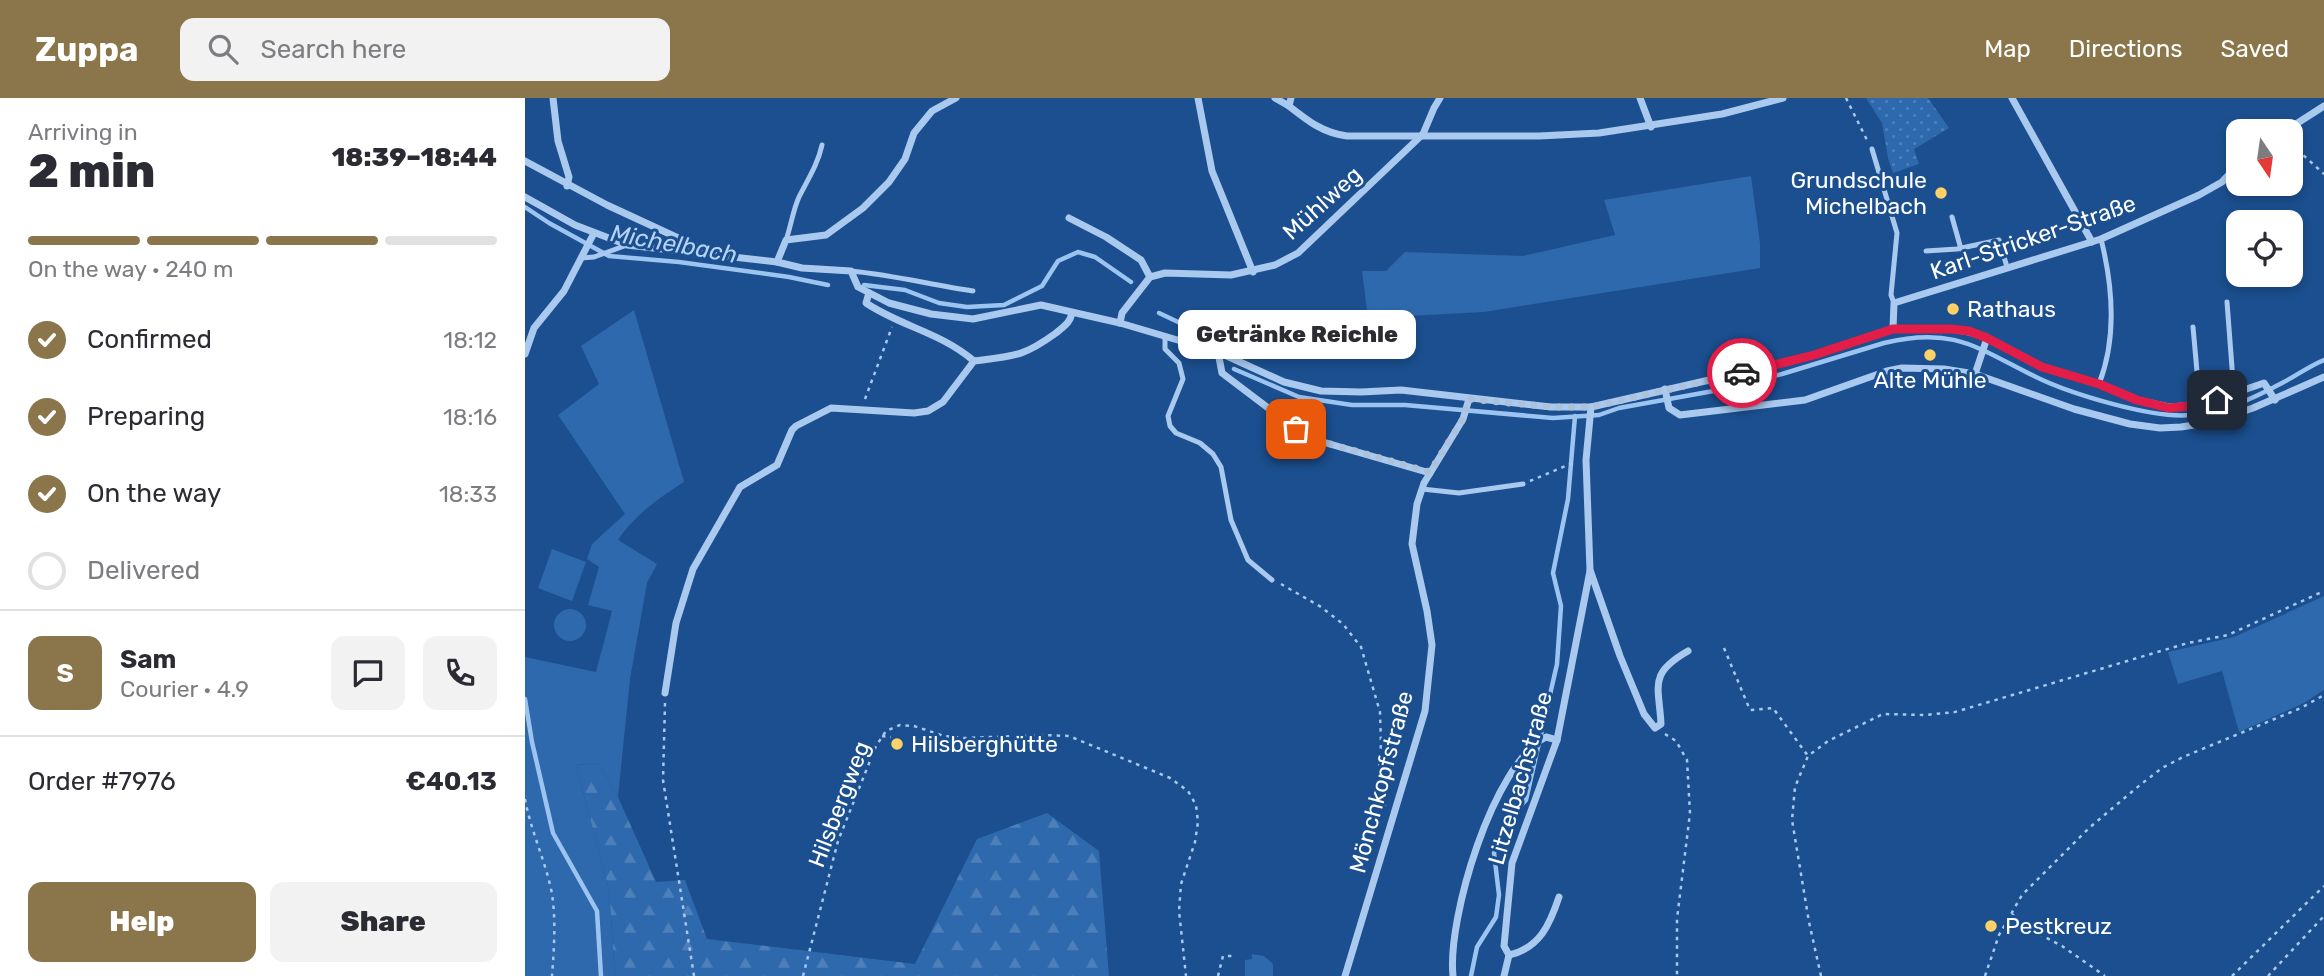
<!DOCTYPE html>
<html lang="en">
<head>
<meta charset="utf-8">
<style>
  body { margin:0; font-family:Rubik,sans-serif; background:#f2f2f3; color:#2b2b33; height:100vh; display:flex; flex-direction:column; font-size:26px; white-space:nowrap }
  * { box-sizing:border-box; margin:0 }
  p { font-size:23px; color:#7c7c81 }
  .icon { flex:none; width:38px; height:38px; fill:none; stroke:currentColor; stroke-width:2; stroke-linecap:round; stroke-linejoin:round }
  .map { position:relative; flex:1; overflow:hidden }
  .side { display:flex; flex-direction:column; background:#fff; width:525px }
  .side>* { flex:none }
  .needle { width:46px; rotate:167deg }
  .buttons { position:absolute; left:1701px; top:21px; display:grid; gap:14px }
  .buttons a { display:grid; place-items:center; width:77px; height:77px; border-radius:14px; background:#fff; box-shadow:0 4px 10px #0003; font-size:35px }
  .pin { position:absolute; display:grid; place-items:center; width:60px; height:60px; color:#fff; margin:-30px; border-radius:14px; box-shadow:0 4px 10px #0006 }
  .courier { position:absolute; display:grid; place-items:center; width:70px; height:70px; margin:-35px; border:5px solid #e11d48; border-radius:50%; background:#fff; color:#222; box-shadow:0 2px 9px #0007 }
  .bubble { position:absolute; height:49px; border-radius:14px; background:#fff; box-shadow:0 4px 10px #0003; font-size:23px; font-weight:800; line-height:49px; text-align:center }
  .summary em { font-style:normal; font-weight:800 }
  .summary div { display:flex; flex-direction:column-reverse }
  .summary { display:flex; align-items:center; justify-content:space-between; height:119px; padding:0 28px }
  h1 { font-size:46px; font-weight:800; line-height:52px }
  .bar { display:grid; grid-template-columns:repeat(4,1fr); gap:10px 7px; align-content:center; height:84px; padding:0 28px }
  .bar i { height:9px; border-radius:5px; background:#e1e1e2 }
  .bar .current { background:#8a764a }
  .bar p { grid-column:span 4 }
  .line { display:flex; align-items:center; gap:18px; padding:0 28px; border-top:2px solid #e1e1e2 }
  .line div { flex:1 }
  .round { display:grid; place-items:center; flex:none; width:74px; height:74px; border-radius:14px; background:#f2f2f3 }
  ol { padding:0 28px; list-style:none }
  li { display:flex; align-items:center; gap:21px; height:77px }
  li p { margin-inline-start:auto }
  li .icon { padding:7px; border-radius:50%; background:#8a764a; color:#fff; stroke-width:4 }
  li:last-child { color:#7c7c81 }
  li i { width:38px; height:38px; border:4px solid #e1e1e2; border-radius:50% }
  .action { display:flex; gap:14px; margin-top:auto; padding:14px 28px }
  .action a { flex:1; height:80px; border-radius:14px; background:#8a764a; color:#fff; font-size:28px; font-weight:800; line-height:80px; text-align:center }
  .action a+a { background:#f2f2f3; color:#2b2b33 }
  header { display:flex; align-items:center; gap:42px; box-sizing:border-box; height:98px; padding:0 35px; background:#8a764a; color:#fff }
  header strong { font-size:33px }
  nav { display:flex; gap:38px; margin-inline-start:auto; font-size:24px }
  .search { width:490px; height:63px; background:#f2f2f3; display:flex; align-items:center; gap:18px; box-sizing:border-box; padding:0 24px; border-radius:14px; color:#7c7c81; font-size:26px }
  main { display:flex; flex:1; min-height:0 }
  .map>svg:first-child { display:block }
  .green { fill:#2e69ad }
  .forest { fill:url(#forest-firs) }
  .park { fill:url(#park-dots) }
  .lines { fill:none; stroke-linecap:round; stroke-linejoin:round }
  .stream { stroke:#9cc4f0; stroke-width:4.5 }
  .path { stroke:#a9c9ee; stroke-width:2.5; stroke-dasharray:3.5 5; stroke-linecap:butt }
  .service { stroke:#a9c9ee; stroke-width:5 }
  .minor { stroke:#a9c9ee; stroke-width:7 }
  .done { stroke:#afc1d8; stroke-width:7; stroke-dasharray:0 12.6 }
  .route { stroke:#e11d48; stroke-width:9 }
  .poi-dot { fill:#ffd166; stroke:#1b4f8f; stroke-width:2.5 }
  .labels { text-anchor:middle; stroke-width:6; stroke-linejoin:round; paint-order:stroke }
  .poi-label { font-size:23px; fill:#fff; stroke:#1b4f8f; text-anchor:start }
  .street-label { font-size:23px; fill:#fff; stroke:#1b4f8f }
  .water-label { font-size:24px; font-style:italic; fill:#b5d3f5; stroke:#1b4f8f }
</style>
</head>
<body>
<header>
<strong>Zuppa</strong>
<div class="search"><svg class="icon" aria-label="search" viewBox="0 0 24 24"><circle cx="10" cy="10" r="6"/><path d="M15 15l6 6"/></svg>Search here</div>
<nav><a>Map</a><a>Directions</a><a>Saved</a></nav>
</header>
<main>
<section class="side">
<div class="summary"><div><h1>2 min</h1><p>Arriving in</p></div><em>18:39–18:44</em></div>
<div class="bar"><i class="current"></i><i class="current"></i><i class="current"></i><i></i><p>On the way · 240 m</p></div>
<ol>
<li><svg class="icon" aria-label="check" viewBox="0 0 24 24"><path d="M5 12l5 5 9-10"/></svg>Confirmed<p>18:12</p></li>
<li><svg class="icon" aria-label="check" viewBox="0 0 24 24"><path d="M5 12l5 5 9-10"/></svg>Preparing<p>18:16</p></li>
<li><svg class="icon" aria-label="check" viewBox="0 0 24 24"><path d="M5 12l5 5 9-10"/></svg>On the way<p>18:33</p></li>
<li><i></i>Delivered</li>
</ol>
<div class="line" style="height:126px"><b class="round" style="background:#8a764a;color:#fff">S</b><div><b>Sam</b><p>Courier · 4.9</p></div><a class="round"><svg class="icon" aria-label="chat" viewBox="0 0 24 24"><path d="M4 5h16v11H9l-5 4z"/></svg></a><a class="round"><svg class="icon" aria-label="phone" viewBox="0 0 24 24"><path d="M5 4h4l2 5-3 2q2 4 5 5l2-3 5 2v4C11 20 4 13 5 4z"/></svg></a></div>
<div class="line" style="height:91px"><div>Order #7976</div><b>€40.13</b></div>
<div class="action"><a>Help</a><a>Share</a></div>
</section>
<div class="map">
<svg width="1799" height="878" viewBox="0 0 1799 878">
  <defs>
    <pattern id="forest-firs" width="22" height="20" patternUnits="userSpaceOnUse" patternTransform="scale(1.75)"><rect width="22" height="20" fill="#2e69ad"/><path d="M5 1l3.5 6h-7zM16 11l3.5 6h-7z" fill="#4d80b9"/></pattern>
    <pattern id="park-dots" width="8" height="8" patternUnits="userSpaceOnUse" patternTransform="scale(1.75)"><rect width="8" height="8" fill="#2e69ad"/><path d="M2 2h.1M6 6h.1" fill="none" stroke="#4d80b9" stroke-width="1.8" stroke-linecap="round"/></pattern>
  </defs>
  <rect width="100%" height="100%" fill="#1b4f8f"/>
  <!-- green -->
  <g class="green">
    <polygon points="1226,78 1235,145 1235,170 959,214 843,220 837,173 861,173 880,154 998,158 1090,137 1079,102"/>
    <path d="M 109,212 L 159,384 C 132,401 111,416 93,442 L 132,466 L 122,485 L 105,581 L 93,699 L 73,665 L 51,667 L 84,792 L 90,878 L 0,878 L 0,559 L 71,574 L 87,513 L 63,507 L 74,469 L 62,461 L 67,446 L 100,416 L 33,317 L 74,286 L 56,248 Z"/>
    <polygon points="27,451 61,464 47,503 13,490"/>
    <polygon points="1799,498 1799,592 1779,605 1714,634 1697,573 1653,586 1643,554 1709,539"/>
    <circle cx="45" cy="527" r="16"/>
    <polygon points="727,856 739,858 748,866 748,878 720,878 720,862 727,861"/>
  </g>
  <!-- forest -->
  <polygon class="forest" points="73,665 93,699 131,784 160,782 182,841 390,866 452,741 522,715 574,753 584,878 90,878 84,792 51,667"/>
  <!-- park -->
  <polygon class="park" points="1341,0 1403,0 1424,30 1389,51 1394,66 1368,75 1363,60 1357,25"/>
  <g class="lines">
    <!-- stream -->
    <g class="stream">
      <polyline points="0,109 24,125 84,158 154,164 264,179 303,187"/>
      <polyline points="339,187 380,192 414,205 442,209 479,207 517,188 533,163 553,154 570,159 606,184"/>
      <polyline points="634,215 685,239"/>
      <path d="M 709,271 L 774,299 L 827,307 L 880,307 L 1028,320 L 1074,317 L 1094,310 L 1194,292 L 1257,276 L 1359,245 C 1429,228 1452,250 1511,279 C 1546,296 1628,321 1666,317 C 1697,315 1729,300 1757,285 C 1771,278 1784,268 1799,262"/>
      <polyline points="0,601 7,644 28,735 72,813 76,878"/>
      <polyline points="946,878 952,849 971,819 974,797 969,755 979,726 1001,702 1032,566 1036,508 1028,475 1043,401 1050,318"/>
    </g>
    <!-- path -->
    <g class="path">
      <polyline points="1321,0 1343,44"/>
      <polyline points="1766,46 1799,76"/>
      <polyline points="340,301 367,229"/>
      <polyline points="1005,383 1050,364"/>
      <polyline points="756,486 796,509 818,526 836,549 855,614 856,646 853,681 860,708"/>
      <polyline points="1199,550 1225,612 1248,610 1283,658"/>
      <polyline points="140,605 138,682 169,878"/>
      <polyline points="1140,636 1151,643 1162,662 1165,715 1152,821 1152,878"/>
      <polyline points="357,638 366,639"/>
      <path d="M 0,701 C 6,734 21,764 27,796 C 31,822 29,852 27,878"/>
      <polyline points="1487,816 1501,829 1537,848 1580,878"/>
      <polyline points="278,878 313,743 351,648 361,633 375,627 389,628 419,638 439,640 520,637 544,638 645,680 663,693 671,707 673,724 670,744 656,786 654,813 661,878"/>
      <polyline points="693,878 698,858 711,858"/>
      <polyline points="1296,878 1284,824 1267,722 1270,689 1283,658 1303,643 1358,616 1400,617 1430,614 1663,545 1703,537 1799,493"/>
      <polyline points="1460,878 1474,837 1497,797 1564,730 1615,687 1637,670 1658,659 1776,610 1799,597"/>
      <polyline points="1707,878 1799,788"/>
      <polyline points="1743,878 1799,818"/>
    </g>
    <!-- service -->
    <g class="service">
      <polyline points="1347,51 1372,135 1366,197 1369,205"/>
      <polyline points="1427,119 1436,151"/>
      <path d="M 261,142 C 266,128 268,112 274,99 C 283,81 293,66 297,47"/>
      <polyline points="1401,153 1432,151 1474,142 1482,169"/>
      <polyline points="56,160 69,159 102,147"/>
      <path d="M 326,173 C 368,177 407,187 448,193"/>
      <polyline points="1702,204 1709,296"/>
      <polyline points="1668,229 1675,307"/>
      <polyline points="640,239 640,251 654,265 658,281 643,318 645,328 651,335 675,345 688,356 696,369 706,422 723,462 747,482"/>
      <path d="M 1574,286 C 1592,240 1588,189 1576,141"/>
      <polyline points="897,391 934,395 998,386"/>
    </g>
    <!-- minor -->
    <g class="minor">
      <polyline points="28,0 33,43 44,79 42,88"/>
      <polyline points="673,0 687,73 728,174"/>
      <polyline points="750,0 764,8 766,0"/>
      <polyline points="1115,0 1126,29"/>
      <polyline points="1487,0 1567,144"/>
      <path d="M 764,8 C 783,23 798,35 822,38 L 1014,38 L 1074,35 L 1197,16 L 1258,0"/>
      <polyline points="1760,33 1799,8"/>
      <polyline points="0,63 82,107 177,151 180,157"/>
      <polyline points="0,99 50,127 102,147 252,164 277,170 326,173 333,189 364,205 406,216 448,221 516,207 595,225 693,254 759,284 796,293 836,294 876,292 1026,309 1066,309 1215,275 1289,257 1368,231 1426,231 1444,234 1462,240 1517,269 1574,286 1612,302 1644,309 1675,307 1739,285 1750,302"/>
      <polyline points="544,120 581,139 616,162 625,179"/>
      <polyline points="252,164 261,142 301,137 338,110 364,84 380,61 389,35 407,13 431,0"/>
      <path d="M 344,195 L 341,205 C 377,229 415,234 449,263"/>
      <polyline points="595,225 597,215 625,179 640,175 706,177 750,167 773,155 898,36 909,10 915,0"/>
      <polyline points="1368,231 1369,205 1576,141 1674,97 1697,84 1713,67"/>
      <polyline points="693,254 697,275 771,331 791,342 905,375"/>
      <polyline points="0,256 9,230 39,193 69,135"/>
      <polyline points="1450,276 1462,240"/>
      <polyline points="1140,291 1144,310 1155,317 1280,302 1362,273 1377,270 1419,271 1450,276 1549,311 1605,326 1635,330 1656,329 1688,324 1728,310 1799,279"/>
      <path d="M 1066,309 L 1061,362 L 1065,472 L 1095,558 L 1119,616 L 1130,630 L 1136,626 C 1134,587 1123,576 1163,553"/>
      <path d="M 140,595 L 151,525 L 168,471 L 215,389 L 252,367 L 267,332 L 271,328 L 306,310 L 389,315 L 403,313 L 418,304 L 449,263 C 489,258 498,259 531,235 C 539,228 545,225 547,215"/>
      <path d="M 984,857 C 1015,850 1025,826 1034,799"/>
      <polyline points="820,878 900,613 907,547 902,513 887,446 892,406 899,385 938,321 944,301"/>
      <path d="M 928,878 C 922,821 968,666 1021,639 L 1032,642"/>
      <polyline points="979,878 984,857 979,848 987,765 1032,642 1065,473"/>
    </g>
  </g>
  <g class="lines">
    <!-- done -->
    <polyline class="done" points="771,331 791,342 905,374 938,321 944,301 1026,309 1066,309 1217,275"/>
    <!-- route -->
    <polyline class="route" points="1217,275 1289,257 1368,231 1426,231 1444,233 1462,240 1517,269 1574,286 1612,302 1644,310 1675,307 1692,302"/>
  </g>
  <!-- markers -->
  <g class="poi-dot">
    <circle cx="1416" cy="95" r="7"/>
    <circle cx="1428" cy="211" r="7"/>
    <circle cx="1405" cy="257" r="7"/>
    <circle cx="372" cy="646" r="7"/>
    <circle cx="1466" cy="828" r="7"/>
  </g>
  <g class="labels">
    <!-- poi labels -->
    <g class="poi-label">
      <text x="1402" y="90" text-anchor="end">Grundschule<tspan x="1402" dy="26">Michelbach</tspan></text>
      <text x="1442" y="219">Rathaus</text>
      <text x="1405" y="290" text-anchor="middle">Alte Mühle</text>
      <text x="386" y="654">Hilsberghütte</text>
      <text x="1480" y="836">Pestkreuz</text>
    </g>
    <!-- street labels -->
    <g class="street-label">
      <text transform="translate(797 105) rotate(-42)" y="8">Mühlweg</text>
      <text transform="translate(1508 139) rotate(-19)" y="8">Karl-Stricker-Straße</text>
      <text transform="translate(995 680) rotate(-74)" y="8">Litzelbachstraße</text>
      <text transform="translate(856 684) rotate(-75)" y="8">Mönchkopfstraße</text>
      <text transform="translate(314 706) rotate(-69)" y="8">Hilsbergweg</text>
    </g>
    <!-- water labels -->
    <g class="water-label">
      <text transform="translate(149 146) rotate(10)" y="8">Michelbach</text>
    </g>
  </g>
</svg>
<div class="buttons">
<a><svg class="needle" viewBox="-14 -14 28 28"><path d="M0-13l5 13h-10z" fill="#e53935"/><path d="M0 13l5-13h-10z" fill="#7c7c81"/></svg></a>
<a><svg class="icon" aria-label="locate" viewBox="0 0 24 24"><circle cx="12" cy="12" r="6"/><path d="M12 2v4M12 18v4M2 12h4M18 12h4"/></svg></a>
</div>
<div class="pin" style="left:771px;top:331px;background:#ea580c"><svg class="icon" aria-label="bag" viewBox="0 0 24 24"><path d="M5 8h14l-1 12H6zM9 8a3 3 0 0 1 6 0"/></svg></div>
<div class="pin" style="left:1692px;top:302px;background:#1f2937"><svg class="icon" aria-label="home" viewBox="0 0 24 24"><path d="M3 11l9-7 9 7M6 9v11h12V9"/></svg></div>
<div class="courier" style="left:1217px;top:275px"><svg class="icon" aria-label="car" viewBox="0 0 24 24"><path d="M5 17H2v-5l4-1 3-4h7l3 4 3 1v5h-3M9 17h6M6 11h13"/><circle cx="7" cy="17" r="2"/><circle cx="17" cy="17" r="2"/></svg></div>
<div class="bubble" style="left:653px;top:212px;width:238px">Getränke Reichle</div>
</div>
</main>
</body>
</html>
